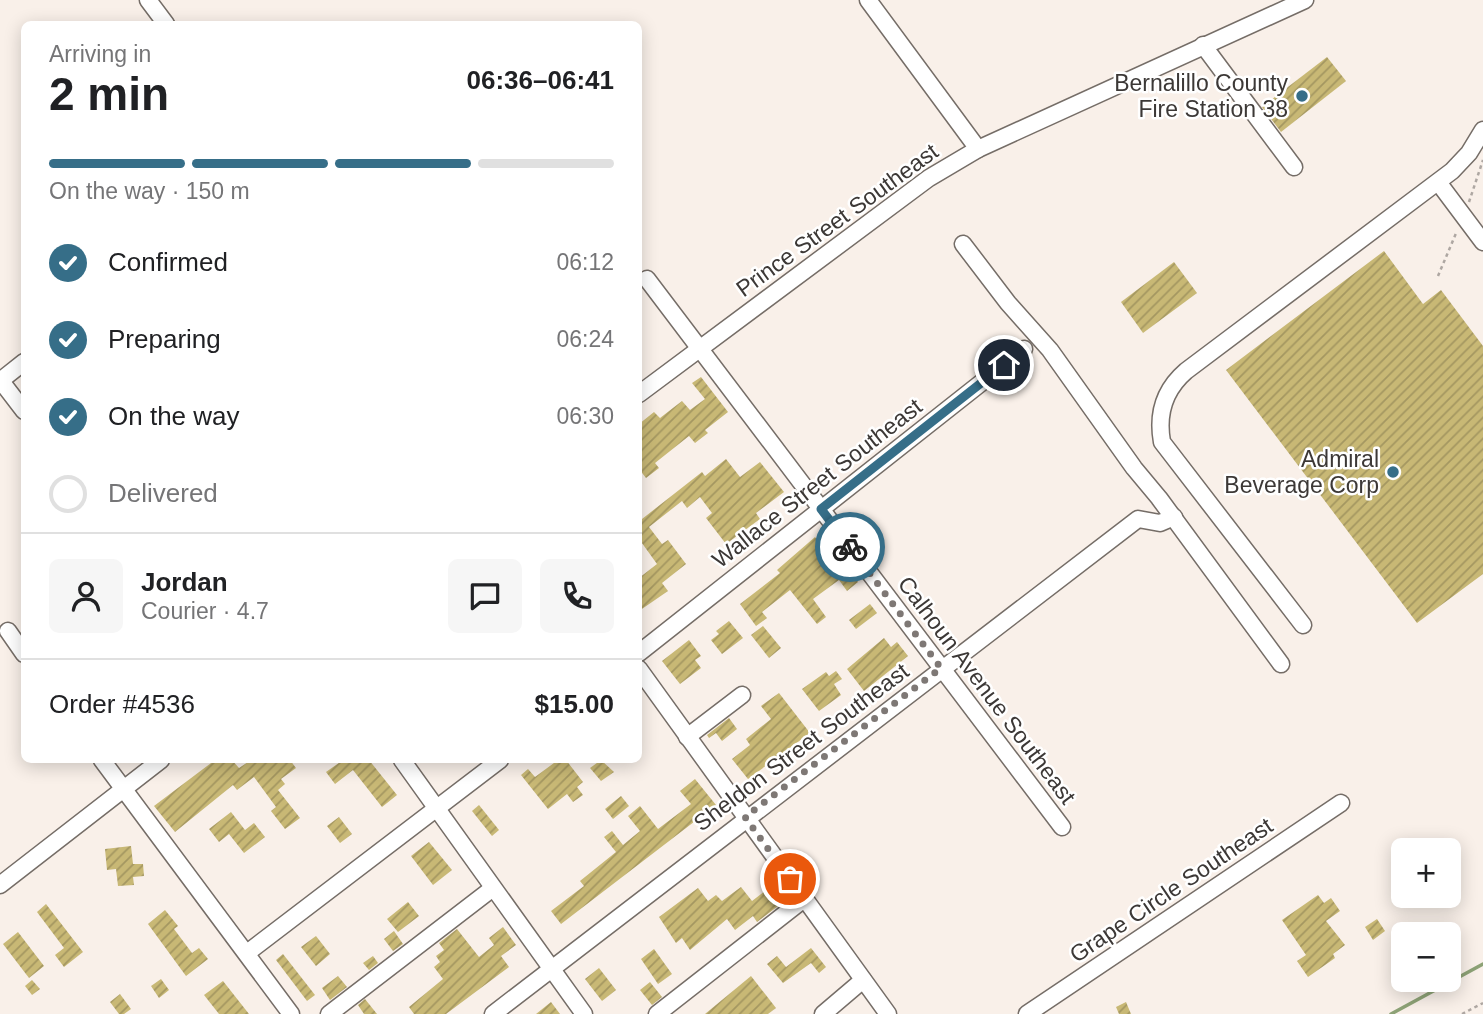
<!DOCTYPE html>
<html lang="en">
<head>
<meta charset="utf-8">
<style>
  body { margin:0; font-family:Helvetica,sans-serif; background:#f6f6f6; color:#202124; height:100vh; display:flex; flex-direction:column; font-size:26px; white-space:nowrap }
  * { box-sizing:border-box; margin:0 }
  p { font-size:23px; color:#757577 }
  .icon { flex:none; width:38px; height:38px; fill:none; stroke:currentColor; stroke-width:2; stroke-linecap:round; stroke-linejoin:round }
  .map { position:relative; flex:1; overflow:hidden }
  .sheet { position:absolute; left:21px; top:21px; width:621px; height:742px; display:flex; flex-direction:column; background:#fff; border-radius:10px; box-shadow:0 4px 18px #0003 }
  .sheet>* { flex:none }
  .controls { position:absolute; left:1391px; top:838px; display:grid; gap:14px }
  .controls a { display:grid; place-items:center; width:70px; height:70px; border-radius:10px; background:#fff; box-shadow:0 4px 18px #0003; font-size:35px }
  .pin { position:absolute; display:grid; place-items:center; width:60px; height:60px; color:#fff; margin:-30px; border:4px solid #fff; border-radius:50%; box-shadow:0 2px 7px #0007 }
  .courier { position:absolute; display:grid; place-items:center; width:70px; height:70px; margin:-35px; border:5px solid #366e88; border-radius:50%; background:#fff; color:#222; box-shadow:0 2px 9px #0007 }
  .head em { font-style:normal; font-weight:700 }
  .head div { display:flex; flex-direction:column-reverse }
  .head { display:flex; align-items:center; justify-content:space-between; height:119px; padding:0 28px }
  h1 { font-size:46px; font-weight:700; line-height:52px }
  .bar { display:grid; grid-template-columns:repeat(4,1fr); gap:10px 7px; align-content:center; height:84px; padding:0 28px }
  .bar i { height:9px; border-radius:5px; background:#e0e0e0 }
  .bar .on { background:#366e88 }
  .bar p { grid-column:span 4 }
  .line { display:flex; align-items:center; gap:18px; padding:0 28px; border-top:2px solid #e0e0e0 }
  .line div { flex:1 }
  .round { display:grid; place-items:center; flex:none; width:74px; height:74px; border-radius:10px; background:#f6f6f6 }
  ol { padding:0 28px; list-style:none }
  li { display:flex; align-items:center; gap:21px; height:77px }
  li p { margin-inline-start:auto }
  li .icon { padding:7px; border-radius:50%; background:#366e88; color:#fff; stroke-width:4 }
  li:last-child { color:#757577 }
  li i { width:38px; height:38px; border:4px solid #e0e0e0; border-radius:50% }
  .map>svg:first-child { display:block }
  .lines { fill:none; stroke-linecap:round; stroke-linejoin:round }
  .stream { stroke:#8da276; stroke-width:3.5 }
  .building { fill:url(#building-hatch) }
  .minor-casing { stroke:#756d67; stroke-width:19 }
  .path { stroke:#aea7a2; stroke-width:2.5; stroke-dasharray:3.5 3.5; stroke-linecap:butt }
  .minor { stroke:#fff; stroke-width:16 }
  .done { stroke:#7e7875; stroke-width:7; stroke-dasharray:0 12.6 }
  .route { stroke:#366e88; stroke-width:9 }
  .poi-dot { fill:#366e88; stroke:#fff; stroke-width:2.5 }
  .labels { text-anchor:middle; stroke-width:5; stroke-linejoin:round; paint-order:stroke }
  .poi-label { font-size:23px; fill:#3c3836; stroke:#fff; text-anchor:end }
  .street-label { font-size:23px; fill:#3c3836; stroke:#fff }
</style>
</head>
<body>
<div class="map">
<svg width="1483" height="1014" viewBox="0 0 1483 1014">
  <defs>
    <pattern id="building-hatch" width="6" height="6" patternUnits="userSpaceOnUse" patternTransform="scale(1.75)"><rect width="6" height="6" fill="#c8b875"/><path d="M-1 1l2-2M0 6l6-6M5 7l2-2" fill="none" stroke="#a49761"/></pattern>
  </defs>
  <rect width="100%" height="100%" fill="#f9f0e9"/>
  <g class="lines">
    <!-- stream -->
    <polyline class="stream" points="1391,1014 1483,964"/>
  </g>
  <!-- building -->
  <g class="building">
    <polygon points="1327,57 1346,81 1281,132 1262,107"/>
    <polygon points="1384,251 1423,304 1441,290 1483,346 1483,574 1417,623 1226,370"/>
    <polygon points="1174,262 1197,293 1143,333 1121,302"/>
    <polygon points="701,377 728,412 705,430 708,433 695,443 689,436 655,463 659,468 646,478 639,469 639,424 654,412 660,418 682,401 690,410 705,399 692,383"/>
    <polygon points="726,459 740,477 760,462 784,492 756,513 760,519 726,544 706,518 712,513 700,497 687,508 682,501 649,527 662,544 668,540 686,564 662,583 668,591 639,611 639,578 657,564 639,539 639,514 642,519 702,472 705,476"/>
    <polygon points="815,537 829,556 835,551 858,582 847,591 839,580 813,599 826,617 817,624 790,590 762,612 767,618 756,626 740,604 780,573 777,570"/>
    <polygon points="870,604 877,613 856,629 849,620"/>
    <polygon points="729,621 743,638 722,654 711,640 719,634 716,631"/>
    <polygon points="763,626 781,648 769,658 751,635"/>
    <polygon points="884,638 891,647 897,642 908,656 864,691 847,669"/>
    <polygon points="689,640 701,656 695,660 701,668 680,684 662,661"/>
    <polygon points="836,671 842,679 834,684 841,695 819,711 802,689 826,672 829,676"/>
    <polygon points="779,693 810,733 748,779 732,759 750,745 746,739 771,719 761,706"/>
    <polygon points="729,718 737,729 722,741 716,733 709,738 707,735"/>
    <polygon points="215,760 232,760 239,768 251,760 266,760 269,763 274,760 290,760 296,768 281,779 285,784 278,790 300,818 285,829 271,811 276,807 254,777 237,790 233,785 175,832 154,806"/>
    <polygon points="343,760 369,760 397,795 382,807 353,770 335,784 326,772"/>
    <polygon points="558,760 566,760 583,782 577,787 583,795 573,802 567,794 548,809 521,775 528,769 535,777"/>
    <polygon points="601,760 614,772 601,781 590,768"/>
    <polygon points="695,779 716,805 561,924 551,911 584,886 580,881 616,852 604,837 612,831 623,845 640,831 628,816 640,806 658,829 691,804 680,791"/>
    <polygon points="621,796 629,806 613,819 605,809"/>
    <polygon points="479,805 499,830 492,836 472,811"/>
    <polygon points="231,812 245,830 254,823 265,837 244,853 229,834 219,842 209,829"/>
    <polygon points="339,817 352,834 340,843 327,826"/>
    <polygon points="429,842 452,870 433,885 411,856"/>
    <polygon points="131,846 133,864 143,864 144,876 133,877 134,885 118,886 116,869 107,870 105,849"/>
    <polygon points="774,884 786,900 757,922 753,916 735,930 727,919 690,950 682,938 676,943 659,917 698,888 708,901 716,895 722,901 741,887 752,901"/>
    <polygon points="1318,895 1324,903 1331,898 1340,911 1326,921 1345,945 1333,954 1335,958 1308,977 1297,961 1306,955 1282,920"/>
    <polygon points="408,902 419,916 398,932 387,919"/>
    <polygon points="46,904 83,952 64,967 55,955 64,948 37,912"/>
    <polygon points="165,910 178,926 174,929 192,953 199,948 208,959 186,976 148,924"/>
    <polygon points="1377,919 1385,931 1373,940 1365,927"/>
    <polygon points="503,927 516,945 501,956 509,967 446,1014 414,1014 409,1007 443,979 434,967 440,962 436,956 444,950 439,943 457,929 479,957 494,945 489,938"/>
    <polygon points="394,931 403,944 393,951 384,939"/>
    <polygon points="18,932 44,966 29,978 3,944"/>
    <polygon points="316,936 330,954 316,966 301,947"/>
    <polygon points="811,948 826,967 819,973 811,963 783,983 767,964 777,956 786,967"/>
    <polygon points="654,949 672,974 658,984 641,959"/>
    <polygon points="283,954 315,995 307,1001 276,960"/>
    <polygon points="373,956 378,963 369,970 363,963"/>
    <polygon points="599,968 616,990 602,1001 585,979"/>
    <polygon points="338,976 347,987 330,1000 322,988"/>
    <polygon points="751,976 776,1008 768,1014 705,1014"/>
    <polygon points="161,979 169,990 159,998 151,986"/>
    <polygon points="32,980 40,989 32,995 25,986"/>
    <polygon points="223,981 249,1014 219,1014 204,995"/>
    <polygon points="650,982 662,997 652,1005 640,990"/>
    <polygon points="120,994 131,1009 124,1014 119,1014 110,1002"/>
    <polygon points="365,999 377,1014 364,1014 358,1005"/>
    <polygon points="551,1002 560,1014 536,1014"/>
    <polygon points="1126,1002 1131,1014 1119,1014 1116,1007"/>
  </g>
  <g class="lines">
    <defs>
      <g id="minor">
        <polyline points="148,0 166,24"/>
        <polyline points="868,0 978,149"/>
        <polyline points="1203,45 1294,167"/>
        <polyline points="1438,182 1483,242"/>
        <polyline points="963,244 1008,303 1050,350 1134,468 1159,498 1281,664"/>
        <polyline points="647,279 1062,827"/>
        <polyline points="0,381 24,362"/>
        <polyline points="1,381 24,411"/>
        <polyline points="639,394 929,178 978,149 1305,0"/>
        <path d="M 1303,625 L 1162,442 C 1157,414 1164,390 1186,371 L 1452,171 L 1469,153 L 1483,130"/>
        <polyline points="8,631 24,654"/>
        <polyline points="639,653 1024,349"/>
        <polyline points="639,669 888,1014"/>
        <polyline points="687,737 742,695"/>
        <polyline points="102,760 291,1014"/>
        <polyline points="402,760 584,1014"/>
        <polyline points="0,885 161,760"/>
        <polyline points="247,953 500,760"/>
        <polyline points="329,1014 493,888"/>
        <polyline points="493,1014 1138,519 1160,523 1174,517"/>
        <polyline points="657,1014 804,899"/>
        <polyline points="823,1014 863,980"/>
        <polyline points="1027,1014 1341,803"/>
      </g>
    </defs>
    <!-- minor casing -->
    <use href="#minor" class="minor-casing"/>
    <!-- path -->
    <g class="path">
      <polyline points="1469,202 1483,160"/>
      <polyline points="1438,276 1457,231"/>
      <polyline points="1462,1014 1483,1003"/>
    </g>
    <!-- minor -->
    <use href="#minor" class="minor"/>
  </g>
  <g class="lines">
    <!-- done -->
    <polyline class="done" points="790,879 745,817 941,668 850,547"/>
    <!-- route -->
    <polyline class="route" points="850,547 821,509 1004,365"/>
  </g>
  <!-- markers -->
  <g class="poi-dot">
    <circle cx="1302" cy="96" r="7"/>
    <circle cx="1393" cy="472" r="7"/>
  </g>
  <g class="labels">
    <!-- poi labels -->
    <g class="poi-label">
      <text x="1288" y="91">Bernalillo County<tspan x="1288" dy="26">Fire Station 38</tspan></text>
      <text x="1379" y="467">Admiral<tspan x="1379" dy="26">Beverage Corp</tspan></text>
    </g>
    <!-- street labels -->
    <g class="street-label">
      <text transform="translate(837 220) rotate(-36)" y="8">Prince Street Southeast</text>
      <text transform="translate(817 483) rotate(-38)" y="8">Wallace Street Southeast</text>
      <text transform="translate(987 690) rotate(53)" y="8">Calhoun Avenue Southeast</text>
      <text transform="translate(801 747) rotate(-37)" y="8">Sheldon Street Southeast</text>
      <text transform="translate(1171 890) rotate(-34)" y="8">Grape Circle Southeast</text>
    </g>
  </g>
</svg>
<div class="controls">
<a>+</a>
<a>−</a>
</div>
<div class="pin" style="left:790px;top:879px;background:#ea580c"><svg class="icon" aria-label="bag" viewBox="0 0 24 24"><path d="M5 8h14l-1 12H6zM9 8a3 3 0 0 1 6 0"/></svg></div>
<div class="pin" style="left:1004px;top:365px;background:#1f2937"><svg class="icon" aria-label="home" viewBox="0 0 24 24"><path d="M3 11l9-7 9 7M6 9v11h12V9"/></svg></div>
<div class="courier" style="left:850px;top:547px"><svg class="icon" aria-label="bike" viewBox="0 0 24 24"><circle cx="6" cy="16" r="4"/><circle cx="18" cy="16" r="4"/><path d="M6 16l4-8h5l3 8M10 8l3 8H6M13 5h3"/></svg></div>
<section class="sheet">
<div class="head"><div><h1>2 min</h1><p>Arriving in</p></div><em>06:36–06:41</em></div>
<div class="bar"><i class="on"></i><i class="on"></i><i class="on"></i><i></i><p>On the way · 150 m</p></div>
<ol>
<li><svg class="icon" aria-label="check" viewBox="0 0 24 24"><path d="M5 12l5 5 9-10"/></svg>Confirmed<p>06:12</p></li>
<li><svg class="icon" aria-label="check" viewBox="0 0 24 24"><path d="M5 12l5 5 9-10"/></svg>Preparing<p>06:24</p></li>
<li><svg class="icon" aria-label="check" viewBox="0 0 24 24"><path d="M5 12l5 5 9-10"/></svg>On the way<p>06:30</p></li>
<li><i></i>Delivered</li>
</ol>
<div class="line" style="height:126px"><a class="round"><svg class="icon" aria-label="person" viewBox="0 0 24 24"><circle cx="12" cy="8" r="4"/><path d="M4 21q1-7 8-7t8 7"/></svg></a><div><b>Jordan</b><p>Courier · 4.7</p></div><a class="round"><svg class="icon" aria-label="chat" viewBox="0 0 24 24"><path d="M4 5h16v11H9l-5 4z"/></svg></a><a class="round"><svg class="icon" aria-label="phone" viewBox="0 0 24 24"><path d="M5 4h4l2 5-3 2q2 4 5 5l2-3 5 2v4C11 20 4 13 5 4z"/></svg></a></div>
<div class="line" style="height:91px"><div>Order #4536</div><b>$15.00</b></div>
</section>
</div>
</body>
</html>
